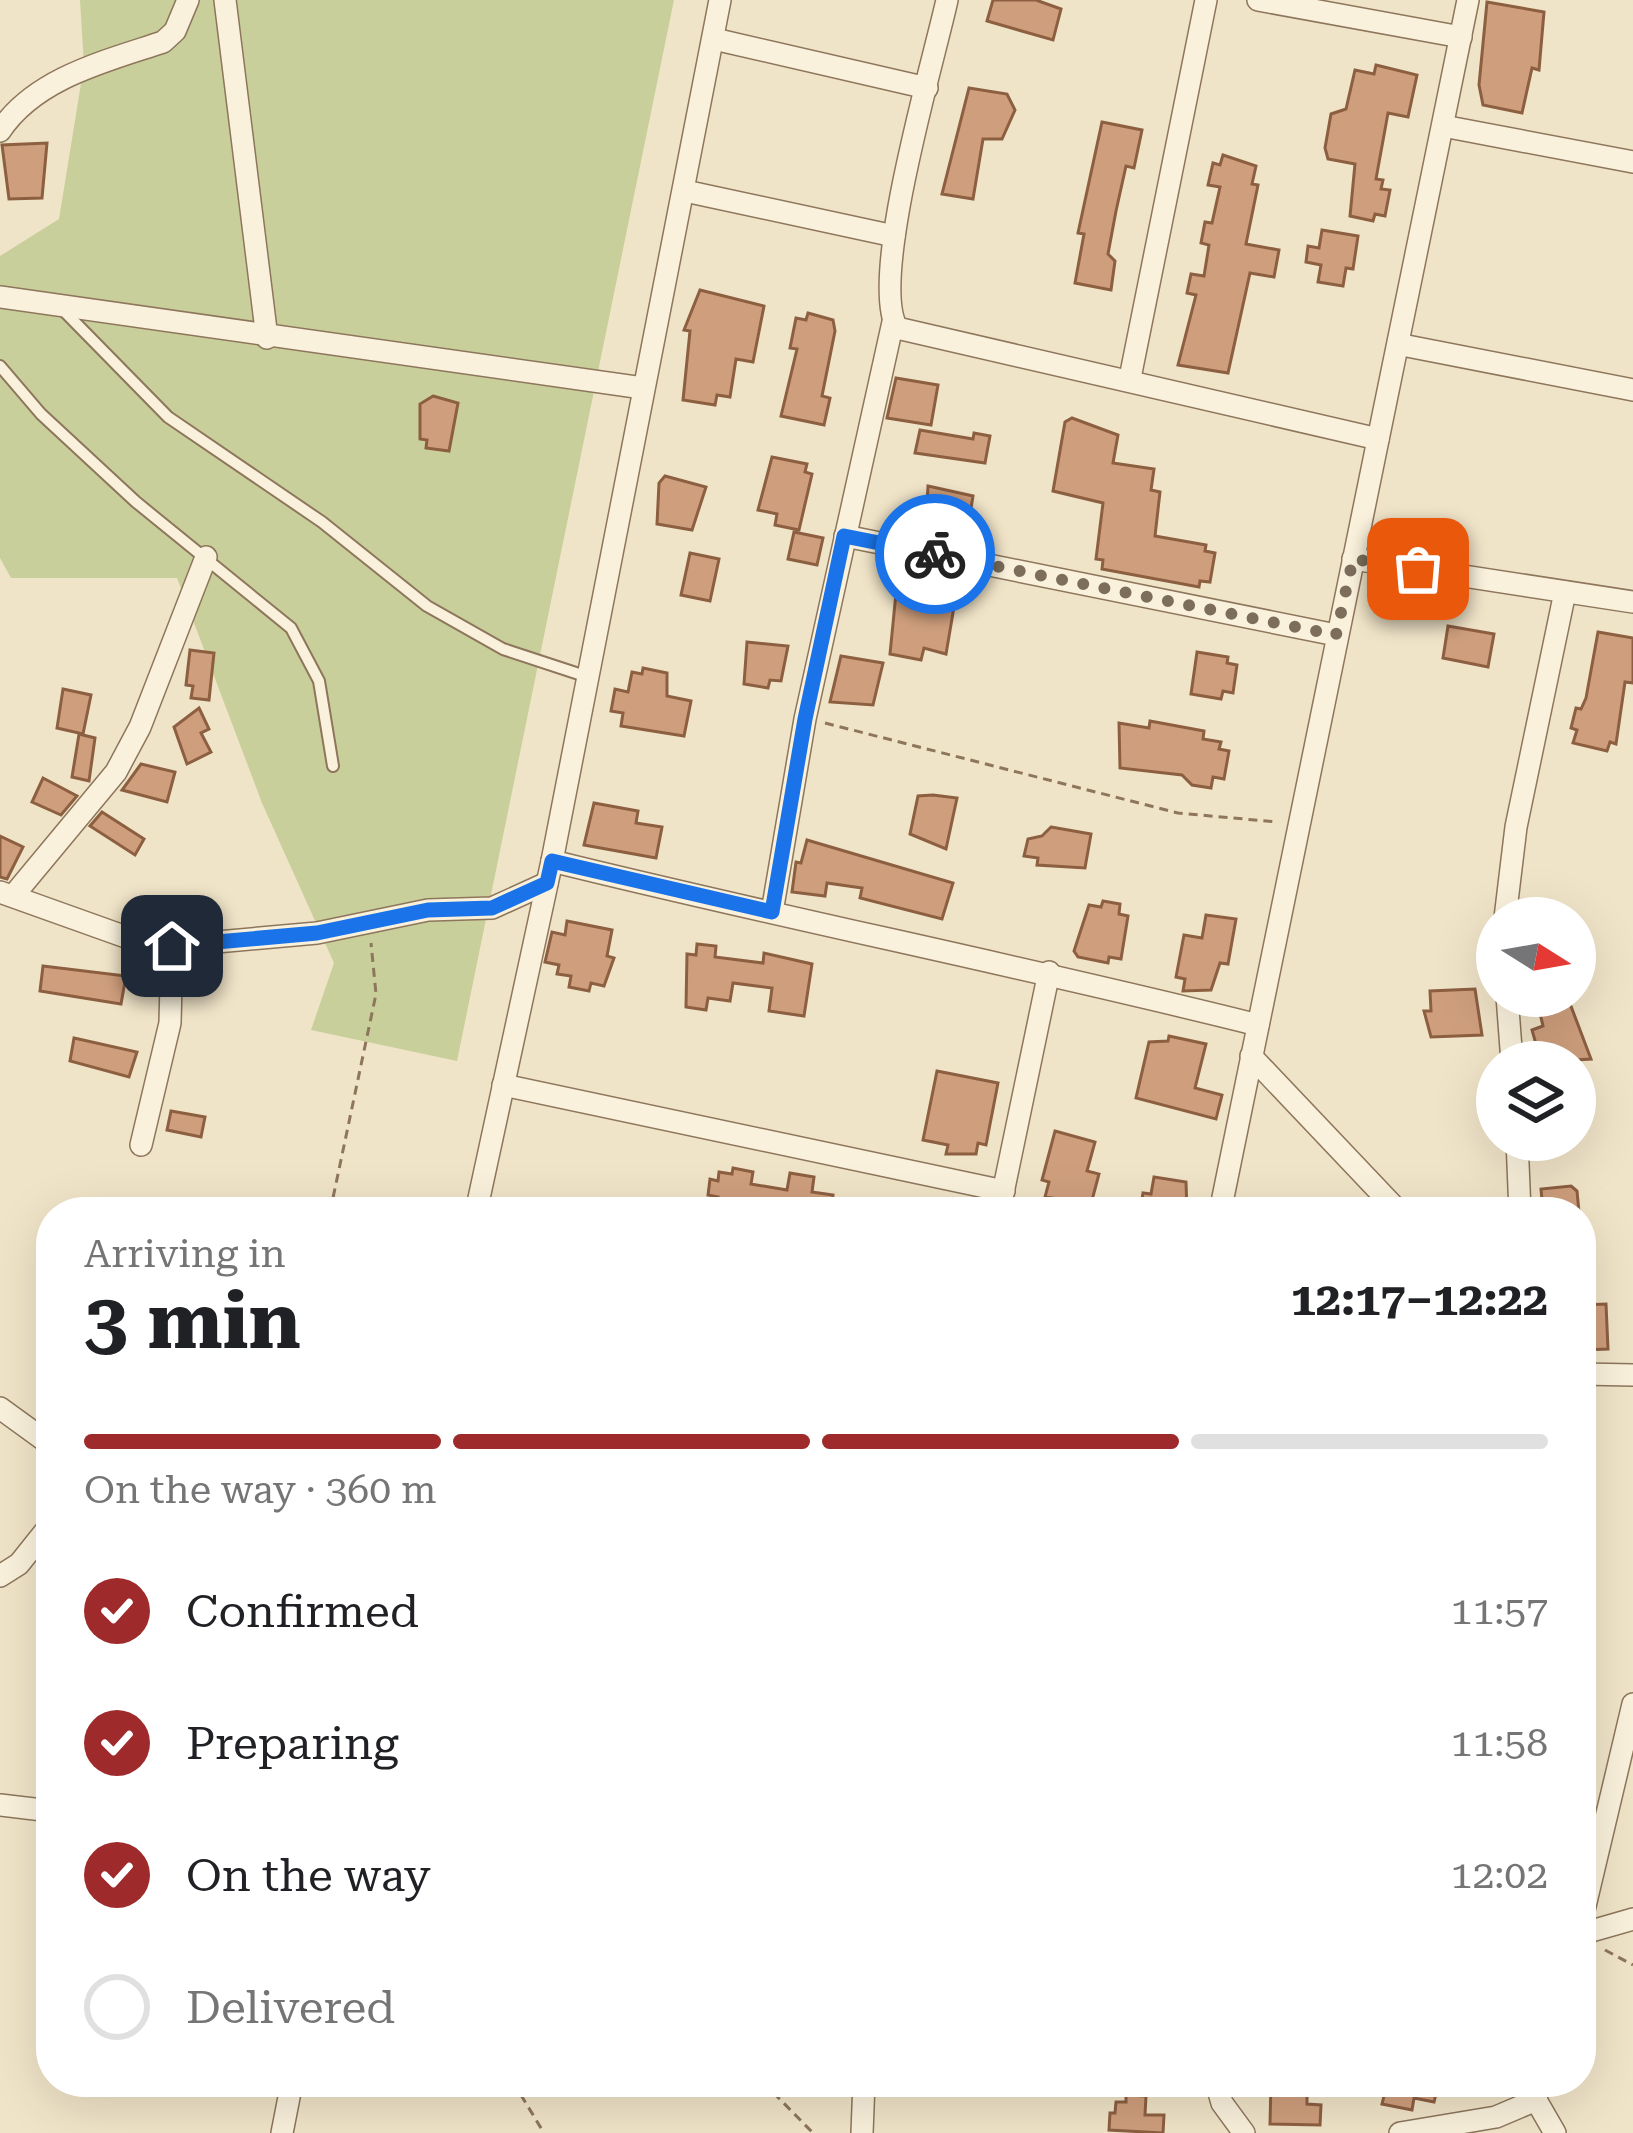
<!DOCTYPE html>
<html lang="en">
<head>
<meta charset="utf-8">
<style>
  body { margin:0; font-family:"Roboto Serif",serif; background:#f2f2f2; color:#202124; height:100vh; display:flex; flex-direction:column; font-size:45px; white-space:nowrap }
  * { box-sizing:border-box; margin:0 }
  p { font-size:39px; color:#757577 }
  .icon { flex:none; width:66px; height:66px; fill:none; stroke:currentColor; stroke-width:2; stroke-linecap:round; stroke-linejoin:round }
  .map { position:relative; flex:1; overflow:hidden }
  .panel { position:absolute; left:36px; top:1197px; width:1560px; height:900px; display:flex; flex-direction:column; background:#fff; border-radius:48px; box-shadow:0 12px 48px #0002 }
  .panel>* { flex:none }
  .needle { width:78px; rotate:101deg }
  .buttons { position:absolute; left:1476px; top:897px; display:grid; gap:24px }
  .buttons a { display:grid; place-items:center; width:120px; height:120px; border-radius:50%; background:#fff; box-shadow:0 12px 48px #0002; font-size:60px }
  .pin { position:absolute; display:grid; place-items:center; width:102px; height:102px; color:#fff; margin:-51px; border-radius:24px; box-shadow:0 6px 18px #0006 }
  .courier { position:absolute; display:grid; place-items:center; width:120px; height:120px; margin:-60px; border:9px solid #1a73e8; border-radius:50%; background:#fff; color:#222; box-shadow:0 3px 15px #0007 }
  .overview em { font-style:normal; font-weight:700 }
  .overview div { display:flex; flex-direction:column-reverse }
  .overview { display:flex; align-items:center; justify-content:space-between; height:204px; padding:0 48px }
  h1 { font-size:78px; font-weight:700; line-height:90px }
  .bar { display:grid; grid-template-columns:repeat(4,1fr); gap:18px 12px; align-content:center; height:144px; padding:0 48px }
  .bar i { height:15px; border-radius:9px; background:#e0e0e0 }
  .bar .current { background:#9e2a2b }
  .bar p { grid-column:span 4 }
  ol { padding:0 48px; list-style:none }
  li { display:flex; align-items:center; gap:36px; height:132px }
  li p { margin-inline-start:auto }
  li .icon { padding:12px; border-radius:50%; background:#9e2a2b; color:#fff; stroke-width:4 }
  li:last-child { color:#757577 }
  li i { width:66px; height:66px; border:6px solid #e0e0e0; border-radius:50% }
  .map>svg:first-child { display:block }
  .green { fill:#c9cf9b }
  .building { fill:#cf9f7d; stroke:#8d5f41; stroke-width:3 }
  .lines { fill:none; stroke-linecap:round; stroke-linejoin:round }
  .lane-casing { stroke:#8d765c; stroke-width:14 }
  .street-casing { stroke:#8d765c; stroke-width:24 }
  .path { stroke:#8d765c; stroke-width:3; stroke-dasharray:9 6; stroke-linecap:butt }
  .lane { stroke:#faf1dc; stroke-width:10 }
  .street { stroke:#faf1dc; stroke-width:21 }
  .done { stroke:#7c6e5b; stroke-width:12; stroke-dasharray:0 21.6 }
  .route { stroke:#1a73e8; stroke-width:15 }
</style>
</head>
<body>
<div class="map">
<svg width="1633" height="2133" viewBox="0 0 1633 2133">
  <rect width="100%" height="100%" fill="#f0e4c8"/>
  <!-- green -->
  <polygon class="green" points="80,0 674,0 457,1061 311,1030 334,963 262,803 177,578 11,578 0,558 0,256 59,219 84,65"/>
  <!-- building -->
  <g class="building">
    <polygon points="993,0 1036,0 1061,9 1053,40 987,21"/>
    <polygon points="1487,2 1544,12 1539,70 1532,68 1522,113 1483,105 1479,85"/>
    <polygon points="1376,65 1417,75 1408,117 1388,113 1376,179 1383,180 1381,189 1390,190 1385,216 1375,214 1373,221 1350,216 1355,164 1328,159 1325,148 1331,114 1346,109 1355,70 1374,74"/>
    <polygon points="969,88 1007,94 1015,110 1002,139 983,139 973,199 942,194"/>
    <polygon points="1102,122 1142,130 1134,168 1126,166 1116,211 1108,254 1115,261 1111,290 1075,283 1084,234 1078,233"/>
    <polygon points="47,143 42,198 9,199 2,145"/>
    <polygon points="1223,155 1256,166 1252,184 1258,185 1246,244 1279,250 1274,277 1250,273 1228,373 1178,365 1196,295 1187,293 1191,274 1204,276 1209,245 1201,243 1205,222 1212,223 1220,187 1208,185 1213,163 1220,165"/>
    <polygon points="1322,230 1358,236 1353,269 1346,268 1343,286 1318,282 1321,265 1306,262 1308,246 1319,248"/>
    <polygon points="700,290 764,306 753,362 736,359 730,397 717,395 715,405 683,400 690,331 684,330"/>
    <polygon points="808,313 833,320 835,331 822,396 830,398 824,425 781,416 797,349 790,348 796,318 806,320"/>
    <polygon points="896,378 938,385 931,425 887,418"/>
    <polygon points="433,396 458,403 449,451 426,448 427,440 420,439 420,404"/>
    <polygon points="1072,418 1118,435 1113,463 1154,469 1151,490 1160,492 1155,536 1206,545 1205,551 1215,553 1210,582 1200,581 1199,587 1102,569 1103,560 1096,559 1103,503 1053,491 1065,422"/>
    <polygon points="920,430 973,439 974,433 990,436 985,463 915,453"/>
    <polygon points="772,457 807,464 805,472 812,474 799,530 775,525 777,514 758,510"/>
    <polygon points="665,476 706,487 692,530 657,524 659,483"/>
    <polygon points="928,486 973,496 967,533 926,523"/>
    <polygon points="794,532 823,538 817,565 788,559"/>
    <polygon points="690,553 719,559 710,601 681,595"/>
    <polygon points="929,575 944,578 943,586 956,595 946,654 924,648 921,660 890,654 896,593 906,596 914,579 927,582"/>
    <polygon points="1448,626 1494,634 1488,667 1443,658"/>
    <polygon points="1598,632 1633,638 1633,683 1625,682 1616,744 1610,742 1607,751 1573,743 1577,730 1571,728 1576,708 1581,709 1586,698"/>
    <polygon points="747,642 788,646 781,681 770,680 768,688 744,684"/>
    <polygon points="190,650 214,653 209,700 191,698 193,686 186,685"/>
    <polygon points="1197,652 1228,657 1227,663 1237,665 1233,693 1223,691 1221,699 1191,694"/>
    <polygon points="841,656 883,663 873,705 830,702"/>
    <polygon points="643,668 667,673 667,696 691,701 684,736 621,726 623,713 611,711 615,689 628,692 632,672 642,674"/>
    <polygon points="63,689 91,695 83,734 57,728"/>
    <polygon points="199,708 209,729 201,733 211,752 187,764 174,727"/>
    <polygon points="1150,721 1204,731 1203,739 1221,742 1219,749 1229,751 1224,779 1213,777 1211,788 1192,785 1182,775 1120,768 1119,723 1149,728"/>
    <polygon points="79,734 95,738 89,781 72,777"/>
    <polygon points="141,764 175,772 167,802 122,790"/>
    <polygon points="43,778 77,796 61,815 32,802"/>
    <polygon points="933,795 957,798 946,849 910,834 918,796"/>
    <polygon points="594,803 638,811 636,823 662,827 656,858 584,845"/>
    <polygon points="102,812 144,839 135,855 90,826"/>
    <polygon points="1051,827 1091,834 1085,868 1037,865 1038,858 1024,856 1028,839 1042,836"/>
    <polygon points="0,836 23,847 7,879 0,877"/>
    <polygon points="807,840 953,883 942,919 860,898 862,888 827,883 825,896 792,892 796,862 801,863"/>
    <polygon points="1103,901 1120,904 1119,914 1128,916 1121,959 1109,957 1108,963 1078,957 1074,951 1089,905 1101,907"/>
    <polygon points="1206,915 1236,919 1228,964 1220,963 1211,990 1183,991 1185,979 1176,977 1184,935 1202,938"/>
    <polygon points="567,921 612,930 607,956 614,958 604,986 591,983 589,991 569,987 571,976 557,974 559,965 545,962 552,932 565,935"/>
    <polygon points="697,944 716,946 715,957 763,963 764,953 812,964 804,1016 769,1011 772,988 733,983 730,1001 708,998 706,1010 686,1007 687,954 696,955"/>
    <polygon points="43,966 126,976 121,1004 40,991"/>
    <polygon points="1475,989 1482,1035 1431,1037 1424,1011 1431,1011 1430,991"/>
    <polygon points="1569,1001 1591,1059 1541,1062 1532,1030 1543,1026 1539,1009"/>
    <polygon points="1169,1036 1206,1044 1195,1088 1222,1095 1216,1119 1136,1098 1149,1042 1168,1041"/>
    <polygon points="74,1038 137,1052 129,1077 70,1061"/>
    <polygon points="937,1071 998,1083 986,1145 978,1143 976,1154 946,1154 948,1145 923,1140"/>
    <polygon points="171,1111 205,1117 201,1137 167,1130"/>
    <polygon points="1055,1131 1095,1142 1087,1171 1099,1174 1091,1204 1045,1197 1049,1182 1042,1180"/>
    <polygon points="733,1168 753,1172 751,1184 787,1190 790,1173 814,1177 812,1192 833,1195 830,1212 716,1212 718,1197 708,1195 710,1179 718,1181 719,1172 732,1174"/>
    <polygon points="1154,1177 1186,1182 1187,1212 1140,1212 1143,1193 1151,1194"/>
    <polygon points="1571,1186 1577,1191 1579,1212 1543,1212 1541,1189"/>
    <polygon points="1606,1304 1608,1349 1581,1350 1581,1305"/>
    <polygon points="1271,2082 1307,2082 1307,2104 1321,2105 1320,2125 1270,2124"/>
    <polygon points="1374,2082 1439,2082 1434,2102 1414,2098 1412,2110 1382,2104 1385,2092 1374,2089"/>
    <polygon points="1126,2095 1146,2096 1145,2115 1164,2115 1163,2133 1109,2130 1110,2113 1115,2113 1116,2102 1126,2102"/>
  </g>
  <g class="lines">
    <defs>
      <g id="lane">
        <polyline points="63,310 168,417 322,522 427,606 503,649 585,676"/>
        <polyline points="0,366 41,414 136,502 291,628 319,681 333,766"/>
      </g>
      <g id="street">
        <polyline points="225,0 267,338"/>
        <path d="M 947,0 C 933,64 869,278 897,328 L 1378,439"/>
        <polyline points="1258,0 1461,37"/>
        <polyline points="714,39 927,88"/>
        <polyline points="1443,126 1633,162"/>
        <path d="M 0,131 C 35,78 106,61 163,42 L 175,31 L 188,0"/>
        <polyline points="685,191 894,236"/>
        <polyline points="0,297 643,388"/>
        <polyline points="1402,345 1633,390"/>
        <polyline points="1130,378 1206,0"/>
        <polyline points="845,536 1336,635"/>
        <polyline points="1353,559 1633,602"/>
        <path d="M 552,861 C 786,919 1023,966 1258,1025"/>
        <polyline points="0,892 126,937 172,946 317,933 428,910 492,908 547,883"/>
        <polyline points="13,896 116,772 140,727 206,557"/>
        <polyline points="772,912 805,719 893,322"/>
        <polyline points="1505,918 1516,827 1565,592"/>
        <polyline points="1507,996 1512,1062"/>
        <polyline points="1251,1056 1399,1212"/>
        <polyline points="503,1085 1004,1191"/>
        <polyline points="1517,1140 1520,1212"/>
        <polyline points="141,1145 170,1023 172,946"/>
        <polyline points="476,1212 552,861 720,0"/>
        <polyline points="999,1212 1049,972"/>
        <polyline points="1220,1212 1468,0"/>
        <polyline points="1581,1374 1633,1375"/>
        <polyline points="0,1408 51,1445"/>
        <polyline points="0,1576 19,1564 51,1524"/>
        <polyline points="0,1805 51,1811"/>
        <polyline points="1581,1923 1633,1704"/>
        <polyline points="1581,1934 1633,1919"/>
        <polyline points="1216,2082 1222,2103 1244,2133"/>
        <polyline points="1539,2082 1536,2100 1555,2133"/>
        <polyline points="282,2133 292,2082"/>
        <polyline points="862,2133 864,2082"/>
        <polyline points="1400,2133 1496,2117 1536,2100"/>
      </g>
    </defs>
    <!-- lane casing -->
    <use href="#lane" class="lane-casing"/>
    <!-- street casing -->
    <use href="#street" class="street-casing"/>
    <!-- path -->
    <g class="path">
      <polyline points="825,723 1178,813 1277,822"/>
      <polyline points="330,1212 376,994 371,943"/>
      <polyline points="1605,1950 1633,1965"/>
      <polyline points="513,2082 544,2133"/>
      <polyline points="763,2082 813,2133"/>
    </g>
    <!-- lane -->
    <use href="#lane" class="lane"/>
    <!-- street -->
    <use href="#street" class="street"/>
  </g>
  <g class="lines">
    <!-- done -->
    <polyline class="done" points="935,554 1336,635 1353,559 1418,569"/>
    <!-- route -->
    <polyline class="route" points="172,946 317,933 428,910 492,908 547,883 552,861 772,912 805,719 844,536 935,554"/>
  </g>
</svg>
<div class="buttons">
<a><svg class="needle" viewBox="-14 -14 28 28"><path d="M0-13l5 13h-10z" fill="#e53935"/><path d="M0 13l5-13h-10z" fill="#757577"/></svg></a>
<a><svg class="icon" aria-label="layers" viewBox="0 0 24 24"><path d="M12 4l9 5-9 5-9-5zM3 14l9 5 9-5"/></svg></a>
</div>
<div class="pin" style="left:1418px;top:569px;background:#ea580c"><svg class="icon" aria-label="bag" viewBox="0 0 24 24"><path d="M5 8h14l-1 12H6zM9 8a3 3 0 0 1 6 0"/></svg></div>
<div class="pin" style="left:172px;top:946px;background:#1f2937"><svg class="icon" aria-label="home" viewBox="0 0 24 24"><path d="M3 11l9-7 9 7M6 9v11h12V9"/></svg></div>
<div class="courier" style="left:935px;top:554px"><svg class="icon" aria-label="bike" viewBox="0 0 24 24"><circle cx="6" cy="16" r="4"/><circle cx="18" cy="16" r="4"/><path d="M6 16l4-8h5l3 8M10 8l3 8H6M13 5h3"/></svg></div>
<section class="panel">
<div class="overview"><div><h1>3 min</h1><p>Arriving in</p></div><em>12:17–12:22</em></div>
<div class="bar"><i class="current"></i><i class="current"></i><i class="current"></i><i></i><p>On the way · 360 m</p></div>
<ol>
<li><svg class="icon" aria-label="check" viewBox="0 0 24 24"><path d="M5 12l5 5 9-10"/></svg>Confirmed<p>11:57</p></li>
<li><svg class="icon" aria-label="check" viewBox="0 0 24 24"><path d="M5 12l5 5 9-10"/></svg>Preparing<p>11:58</p></li>
<li><svg class="icon" aria-label="check" viewBox="0 0 24 24"><path d="M5 12l5 5 9-10"/></svg>On the way<p>12:02</p></li>
<li><i></i>Delivered</li>
</ol>
</section>
</div>
</body>
</html>
